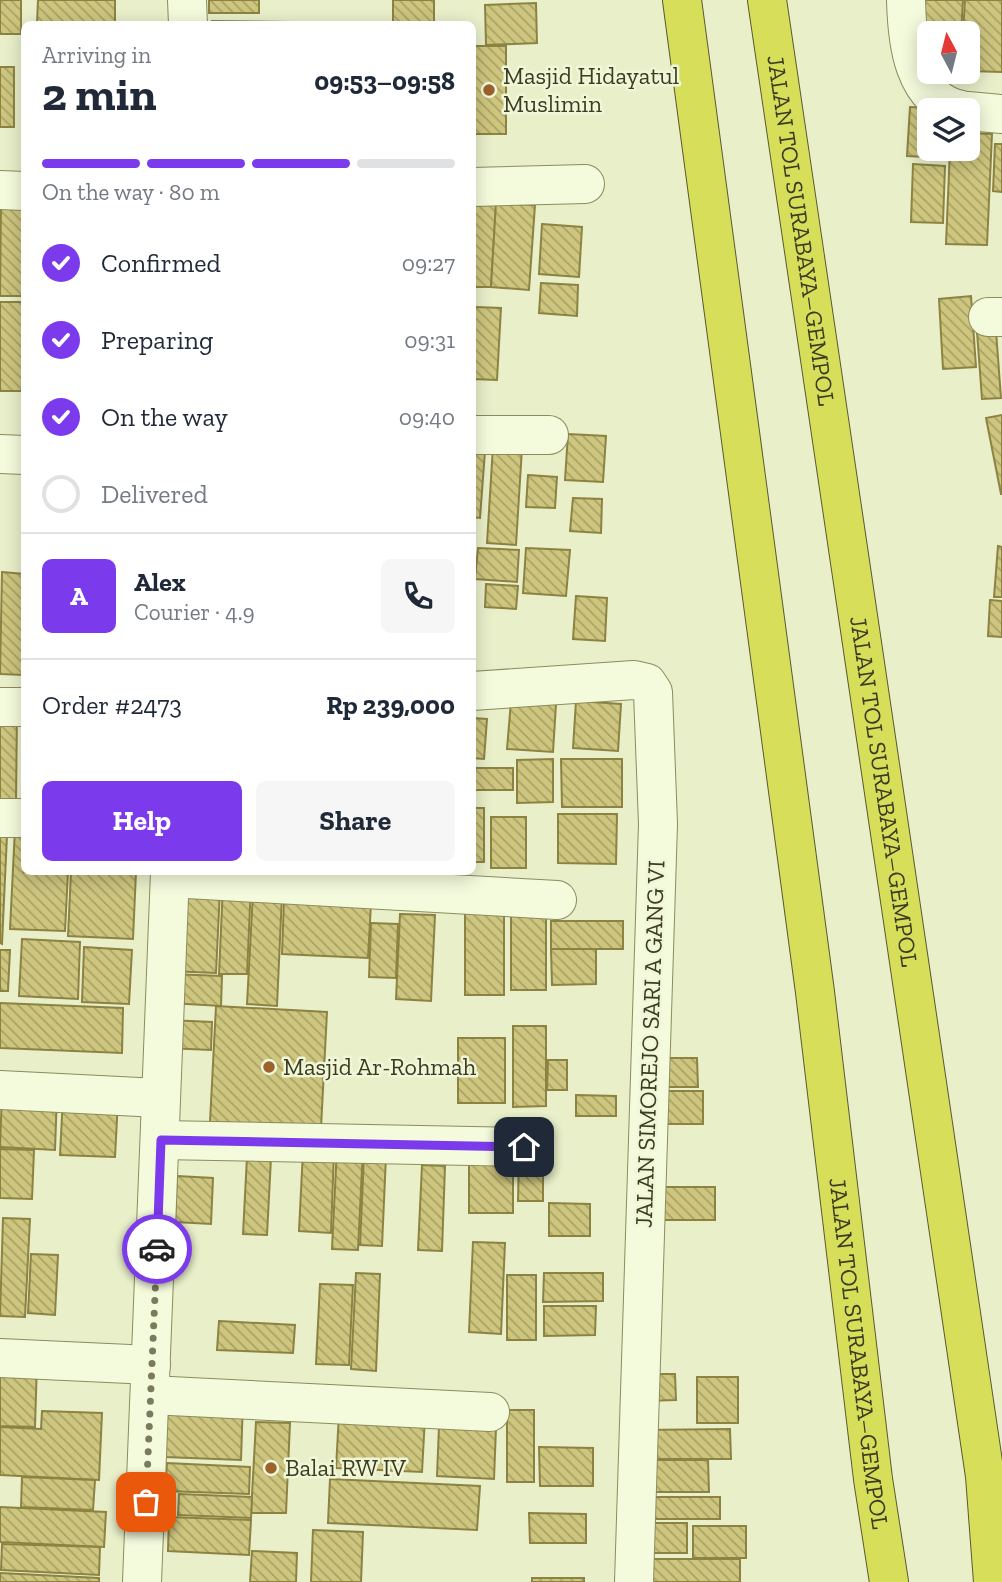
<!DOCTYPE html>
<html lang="en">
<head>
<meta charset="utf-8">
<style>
  body { margin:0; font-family:"Zilla Slab",serif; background:#f6f6f7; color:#1f2937; height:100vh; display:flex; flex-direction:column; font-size:26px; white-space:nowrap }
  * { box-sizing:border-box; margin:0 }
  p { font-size:23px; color:#747a83 }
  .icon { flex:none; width:38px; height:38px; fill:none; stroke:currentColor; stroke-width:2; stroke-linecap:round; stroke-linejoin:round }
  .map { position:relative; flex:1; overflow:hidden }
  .details { position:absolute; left:21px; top:21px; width:455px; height:854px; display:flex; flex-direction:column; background:#fff; border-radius:10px; box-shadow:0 4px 18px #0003 }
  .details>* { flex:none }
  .needle { width:46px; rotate:353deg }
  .fabs { position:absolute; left:917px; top:21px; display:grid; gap:14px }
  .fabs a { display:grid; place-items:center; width:63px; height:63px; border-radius:10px; background:#fff; box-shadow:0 4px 18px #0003; font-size:35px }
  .pin { position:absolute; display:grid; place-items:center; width:60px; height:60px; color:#fff; margin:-30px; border-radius:14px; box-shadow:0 4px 10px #0006 }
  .courier { position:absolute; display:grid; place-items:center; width:70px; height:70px; margin:-35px; border:5px solid #7c3aed; border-radius:50%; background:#fff; color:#222; box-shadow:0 2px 9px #0007 }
  .head em { font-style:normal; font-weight:700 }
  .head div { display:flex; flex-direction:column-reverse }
  .head { display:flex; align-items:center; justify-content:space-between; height:119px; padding:0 21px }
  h1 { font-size:46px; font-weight:700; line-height:52px }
  .bar { display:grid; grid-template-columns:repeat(4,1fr); gap:10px 7px; align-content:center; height:84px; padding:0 21px }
  .bar i { height:9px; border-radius:5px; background:#e0e1e3 }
  .bar .active { background:#7c3aed }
  .bar p { grid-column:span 4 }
  .line { display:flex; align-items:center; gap:18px; padding:0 21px; border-top:2px solid #e0e1e3 }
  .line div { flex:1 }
  .round { display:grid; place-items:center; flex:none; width:74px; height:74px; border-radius:10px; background:#f6f6f7 }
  ol { padding:0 21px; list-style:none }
  li { display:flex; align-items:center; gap:21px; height:77px }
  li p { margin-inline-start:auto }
  li .icon { padding:7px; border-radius:50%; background:#7c3aed; color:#fff; stroke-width:4 }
  li:last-child { color:#747a83 }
  li i { width:38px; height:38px; border:4px solid #e0e1e3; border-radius:50% }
  .cta { display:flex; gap:14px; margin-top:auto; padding:14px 21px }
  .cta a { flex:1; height:80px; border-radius:10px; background:#7c3aed; color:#fff; font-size:28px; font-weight:700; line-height:80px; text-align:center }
  .cta a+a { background:#f6f6f7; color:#1f2937 }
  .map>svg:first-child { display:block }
  .building { fill:url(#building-back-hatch); stroke:#8c8342; stroke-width:2 }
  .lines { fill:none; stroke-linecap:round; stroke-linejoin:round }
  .minor-casing { stroke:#8b8c5d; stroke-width:40 }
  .highway-casing { stroke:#5a5931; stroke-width:40 }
  .minor { stroke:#f4fadc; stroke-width:38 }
  .highway { stroke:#d7de5a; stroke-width:38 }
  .done { stroke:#797b5b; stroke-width:7; stroke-dasharray:0 12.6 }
  .route { stroke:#7c3aed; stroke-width:9 }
  .poi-dot { fill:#9c622c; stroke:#f0f7d8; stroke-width:2.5 }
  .labels { text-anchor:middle; stroke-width:5; stroke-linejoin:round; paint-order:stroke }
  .poi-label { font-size:24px; fill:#3d3c20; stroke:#f0f7d8; text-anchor:start }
  .street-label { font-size:24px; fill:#3d3c20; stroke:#f0f7d8 }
</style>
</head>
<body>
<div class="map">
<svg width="1002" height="1582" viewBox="0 0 1002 1582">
  <defs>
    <pattern id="building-back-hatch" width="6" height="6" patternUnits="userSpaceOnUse" patternTransform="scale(1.75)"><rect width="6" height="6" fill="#cec67e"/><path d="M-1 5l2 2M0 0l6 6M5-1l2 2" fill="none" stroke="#a8a267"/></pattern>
  </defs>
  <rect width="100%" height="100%" fill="#e8efc9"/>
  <!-- building -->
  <g class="building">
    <rect x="0" y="0" width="21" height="34"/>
    <polygon points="38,0 115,0 115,24 37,24"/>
    <rect x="209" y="0" width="50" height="13"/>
    <rect x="393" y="0" width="41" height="24"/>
    <polygon points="920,0 963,0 961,33 929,33 929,58"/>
    <polygon points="965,0 1002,0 1002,72 968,71 968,33 963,33"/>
    <polygon points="536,3 537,43 486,45 485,5"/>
    <polygon points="212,21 292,22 292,24 212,24"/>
    <rect x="472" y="46" width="34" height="88"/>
    <rect x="0" y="67" width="14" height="60"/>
    <polygon points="910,107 947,109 929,110 929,149 946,149 946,158 907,156"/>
    <polygon points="968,133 992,134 987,245 946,244 950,149 968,149"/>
    <polygon points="995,144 1002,144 1002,192 993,191"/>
    <polygon points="913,164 945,166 943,223 911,222"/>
    <polygon points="472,201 496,203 491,287 472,287"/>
    <polygon points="496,203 535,205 529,290 491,287"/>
    <polygon points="1,206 24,207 24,296 0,296"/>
    <polygon points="542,224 582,227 579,277 539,274"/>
    <polygon points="541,283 578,285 577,316 539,313"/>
    <polygon points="971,296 976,367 943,369 939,299"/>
    <rect x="0" y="302" width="24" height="89"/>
    <polygon points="475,307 501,308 497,380 472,379"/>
    <polygon points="996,331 1001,398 982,399 977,332"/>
    <polygon points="1002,415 1002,494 1001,494 986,418"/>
    <polygon points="568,434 606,436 603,482 565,480"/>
    <polygon points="493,446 522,448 516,545 487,543"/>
    <polygon points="472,451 485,451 480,518 472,517"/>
    <polygon points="528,475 557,477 555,508 526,507"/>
    <polygon points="573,498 602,499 601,533 570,531"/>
    <polygon points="998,546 1002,547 1002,597 994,597"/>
    <polygon points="478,548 519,550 517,582 475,579"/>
    <polygon points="526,548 570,550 566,596 523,593"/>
    <polygon points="2,572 24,574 24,675 0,674"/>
    <polygon points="486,584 518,586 516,609 485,607"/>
    <polygon points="576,596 607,598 605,641 573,639"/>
    <polygon points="990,600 1002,601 1002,637 988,636"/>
    <polygon points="511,701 556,704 553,752 507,749"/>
    <polygon points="576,701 621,704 618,751 573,748"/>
    <polygon points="0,713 17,713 16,802 0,802"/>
    <polygon points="472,718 487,719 484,759 472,758"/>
    <polygon points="553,759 553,802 517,803 517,760"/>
    <polygon points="561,759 622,759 622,807 562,807"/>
    <rect x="472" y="768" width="41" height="22"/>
    <rect x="472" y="808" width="12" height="54"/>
    <polygon points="558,814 617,814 616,864 558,863"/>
    <rect x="491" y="817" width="35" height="51"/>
    <polygon points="15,829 24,829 24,872 68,872 65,931 10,929"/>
    <polygon points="0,835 7,835 2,944 0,943"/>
    <polygon points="71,872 136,872 133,939 68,936"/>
    <polygon points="223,885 251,885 247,974 219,974"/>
    <polygon points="173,888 220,890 216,973 169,971"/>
    <polygon points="253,893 282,895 277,1006 247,1004"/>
    <polygon points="284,899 371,903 368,958 282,954"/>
    <polygon points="511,909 546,910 546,990 511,990"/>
    <rect x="465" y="910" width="39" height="85"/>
    <polygon points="400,914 435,915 431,1001 396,999"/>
    <rect x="551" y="921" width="72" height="28"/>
    <polygon points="371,923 398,924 396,978 369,977"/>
    <polygon points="22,939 80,942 78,999 19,996"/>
    <polygon points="84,947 132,950 129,1004 82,1002"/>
    <polygon points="551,949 596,949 596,984 552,985"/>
    <polygon points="0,950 10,950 8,991 0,991"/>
    <polygon points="171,974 222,976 221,1006 170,1003"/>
    <polygon points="0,1003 123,1008 122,1053 0,1048"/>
    <polygon points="216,1006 327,1012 321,1128 210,1122"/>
    <polygon points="168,1020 212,1022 211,1050 166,1048"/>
    <polygon points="513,1026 546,1026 546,1106 513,1107"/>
    <rect x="458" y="1038" width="47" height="65"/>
    <polygon points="658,1058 697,1058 698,1087 658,1087"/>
    <polygon points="548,1060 567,1060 567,1090 547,1090"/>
    <polygon points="653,1091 703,1091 703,1124 654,1124"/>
    <polygon points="2,1092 57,1095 55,1150 0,1147"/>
    <polygon points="576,1095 616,1096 616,1116 576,1116"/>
    <polygon points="63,1097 118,1100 115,1157 60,1155"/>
    <polygon points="337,1147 363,1149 358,1250 332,1249"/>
    <polygon points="0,1149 34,1150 32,1199 0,1198"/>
    <polygon points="303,1151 334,1152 331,1233 299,1231"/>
    <polygon points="364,1155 386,1156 382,1246 360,1245"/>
    <polygon points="519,1155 543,1156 543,1201 518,1201"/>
    <rect x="469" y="1156" width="44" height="57"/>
    <polygon points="247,1157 271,1158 267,1235 243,1234"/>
    <polygon points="422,1165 445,1166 442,1251 418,1250"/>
    <polygon points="177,1176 213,1178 211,1224 175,1222"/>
    <rect x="648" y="1187" width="67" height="33"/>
    <polygon points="549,1203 590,1204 590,1236 549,1236"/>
    <polygon points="3,1218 30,1219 25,1317 0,1316"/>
    <polygon points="473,1242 505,1243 501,1334 469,1332"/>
    <polygon points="31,1254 58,1255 55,1315 28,1313"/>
    <polygon points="356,1273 380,1274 376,1371 351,1369"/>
    <polygon points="544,1273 603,1273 603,1301 543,1302"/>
    <rect x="507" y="1275" width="29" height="65"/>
    <polygon points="320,1284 353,1285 349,1365 316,1364"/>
    <polygon points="544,1306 596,1306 595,1335 544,1336"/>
    <polygon points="219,1321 295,1325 293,1353 217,1350"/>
    <polygon points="0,1361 37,1362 35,1427 0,1426"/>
    <polygon points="643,1374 675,1374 676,1400 643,1401"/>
    <rect x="697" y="1377" width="41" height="46"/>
    <polygon points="168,1397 243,1400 241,1460 165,1457"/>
    <rect x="507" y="1410" width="27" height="72"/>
    <polygon points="42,1411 102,1413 99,1480 0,1475 0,1427 41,1429"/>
    <polygon points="339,1414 425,1417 422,1472 336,1468"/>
    <polygon points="256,1422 290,1423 286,1513 251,1513"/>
    <polygon points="439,1426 496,1428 494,1479 437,1476"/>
    <polygon points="730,1429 731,1459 642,1459 642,1430"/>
    <polygon points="539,1447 593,1448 593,1486 540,1486"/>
    <polygon points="642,1460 708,1460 709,1492 642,1492"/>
    <polygon points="167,1463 250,1467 249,1494 165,1491"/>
    <polygon points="22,1477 95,1480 93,1510 21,1507"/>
    <polygon points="330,1479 480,1486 477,1530 328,1523"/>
    <polygon points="179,1494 252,1497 251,1518 178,1515"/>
    <rect x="647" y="1497" width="73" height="22"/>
    <polygon points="0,1507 106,1512 104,1547 0,1542"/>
    <polygon points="529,1513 586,1514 586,1543 530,1543"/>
    <polygon points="169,1517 251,1520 249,1555 168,1551"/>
    <rect x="644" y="1523" width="43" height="30"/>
    <rect x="693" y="1526" width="53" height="32"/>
    <polygon points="313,1530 363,1532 361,1582 311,1582"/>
    <polygon points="2,1544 100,1547 99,1575 1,1570"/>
    <polygon points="252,1551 297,1553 296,1582 250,1582"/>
    <rect x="639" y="1559" width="101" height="23"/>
    <polygon points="0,1573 99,1578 99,1582 0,1582"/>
    <rect x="532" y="1578" width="52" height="4"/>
  </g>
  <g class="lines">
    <defs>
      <g id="minor">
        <polyline points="187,0 188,24"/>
        <path d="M 906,0 C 907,40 912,102 962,110"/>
        <polyline points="968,111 1002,114"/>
        <polyline points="472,187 585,184"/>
        <polyline points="0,190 24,191"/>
        <polyline points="988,317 1002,317"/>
        <polyline points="472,435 549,435"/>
        <polyline points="0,454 24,455"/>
        <polyline points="472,691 634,680 647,683 653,692 658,824 634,1582"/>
        <polyline points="0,707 24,707"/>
        <polyline points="0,818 24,818"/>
        <polyline points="170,878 557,900"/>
        <polyline points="0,1090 159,1098"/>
        <polyline points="161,1140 524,1147"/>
        <polyline points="0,1358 151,1365"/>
        <polyline points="150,1395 490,1412"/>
        <polyline points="142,1582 170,872"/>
      </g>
      <g id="highway">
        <path id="s1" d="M 682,0 L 815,992 L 873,1479 L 889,1582"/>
        <path id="s2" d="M 767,0 L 985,1476 L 993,1582"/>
      </g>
    </defs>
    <!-- minor casing -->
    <use href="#minor" class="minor-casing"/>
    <!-- highway casing -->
    <use href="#highway" class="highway-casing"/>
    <!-- minor -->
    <use href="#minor" class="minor"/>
    <!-- highway -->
    <use href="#highway" class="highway"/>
  </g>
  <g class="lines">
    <!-- done -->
    <polyline class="done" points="146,1502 157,1249"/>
    <!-- route -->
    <polyline class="route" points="157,1249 161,1140 524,1147"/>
  </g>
  <!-- markers -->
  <g class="poi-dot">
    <circle cx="489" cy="90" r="7"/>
    <circle cx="269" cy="1067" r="7"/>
    <circle cx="271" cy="1468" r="7"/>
  </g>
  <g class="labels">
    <!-- poi labels -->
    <g class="poi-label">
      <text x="503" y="84">Masjid Hidayatul<tspan x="503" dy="28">Muslimin</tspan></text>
      <text x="283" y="1075">Masjid Ar-Rohmah</text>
      <text x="285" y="1476">Balai RW IV</text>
    </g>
    <!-- street labels -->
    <g class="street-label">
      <text dy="8" stroke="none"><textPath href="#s2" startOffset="233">JALAN TOL SURABAYA–GEMPOL</textPath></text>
      <text dy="8" stroke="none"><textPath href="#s2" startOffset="800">JALAN TOL SURABAYA–GEMPOL</textPath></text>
      <text transform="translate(650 1044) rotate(-88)" y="8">JALAN SIMOREJO SARI A GANG VI</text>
      <text dy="8" stroke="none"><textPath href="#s1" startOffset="1365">JALAN TOL SURABAYA–GEMPOL</textPath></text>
    </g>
  </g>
</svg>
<div class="fabs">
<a><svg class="needle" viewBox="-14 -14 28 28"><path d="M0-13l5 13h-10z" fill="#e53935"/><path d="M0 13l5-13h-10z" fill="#747a83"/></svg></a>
<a><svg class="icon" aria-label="layers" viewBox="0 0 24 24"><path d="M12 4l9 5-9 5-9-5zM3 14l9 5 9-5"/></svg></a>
</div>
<div class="pin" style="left:146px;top:1502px;background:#ea580c"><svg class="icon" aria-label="bag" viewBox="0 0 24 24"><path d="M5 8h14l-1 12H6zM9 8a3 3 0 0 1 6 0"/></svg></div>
<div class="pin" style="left:524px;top:1147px;background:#1f2937"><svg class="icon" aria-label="home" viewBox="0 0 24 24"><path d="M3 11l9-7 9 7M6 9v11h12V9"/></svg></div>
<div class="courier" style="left:157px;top:1249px"><svg class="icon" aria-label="car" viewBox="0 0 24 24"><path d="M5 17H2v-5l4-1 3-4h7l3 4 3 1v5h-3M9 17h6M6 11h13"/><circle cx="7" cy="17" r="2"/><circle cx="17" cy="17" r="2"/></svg></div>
<section class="details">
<div class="head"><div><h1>2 min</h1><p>Arriving in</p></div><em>09:53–09:58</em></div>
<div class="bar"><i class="active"></i><i class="active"></i><i class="active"></i><i></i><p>On the way · 80 m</p></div>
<ol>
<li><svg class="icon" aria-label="check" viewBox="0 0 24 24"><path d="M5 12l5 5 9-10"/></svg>Confirmed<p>09:27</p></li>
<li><svg class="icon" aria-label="check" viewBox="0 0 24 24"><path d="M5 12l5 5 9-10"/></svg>Preparing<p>09:31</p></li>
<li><svg class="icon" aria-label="check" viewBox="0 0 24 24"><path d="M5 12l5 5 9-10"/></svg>On the way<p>09:40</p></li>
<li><i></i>Delivered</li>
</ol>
<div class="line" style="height:126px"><b class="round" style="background:#7c3aed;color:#fff">A</b><div><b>Alex</b><p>Courier · 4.9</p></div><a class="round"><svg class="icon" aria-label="phone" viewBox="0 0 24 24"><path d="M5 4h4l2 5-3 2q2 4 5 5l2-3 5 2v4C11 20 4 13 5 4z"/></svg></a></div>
<div class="line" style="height:91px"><div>Order #2473</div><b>Rp 239,000</b></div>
<div class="cta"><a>Help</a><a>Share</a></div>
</section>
</div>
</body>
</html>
